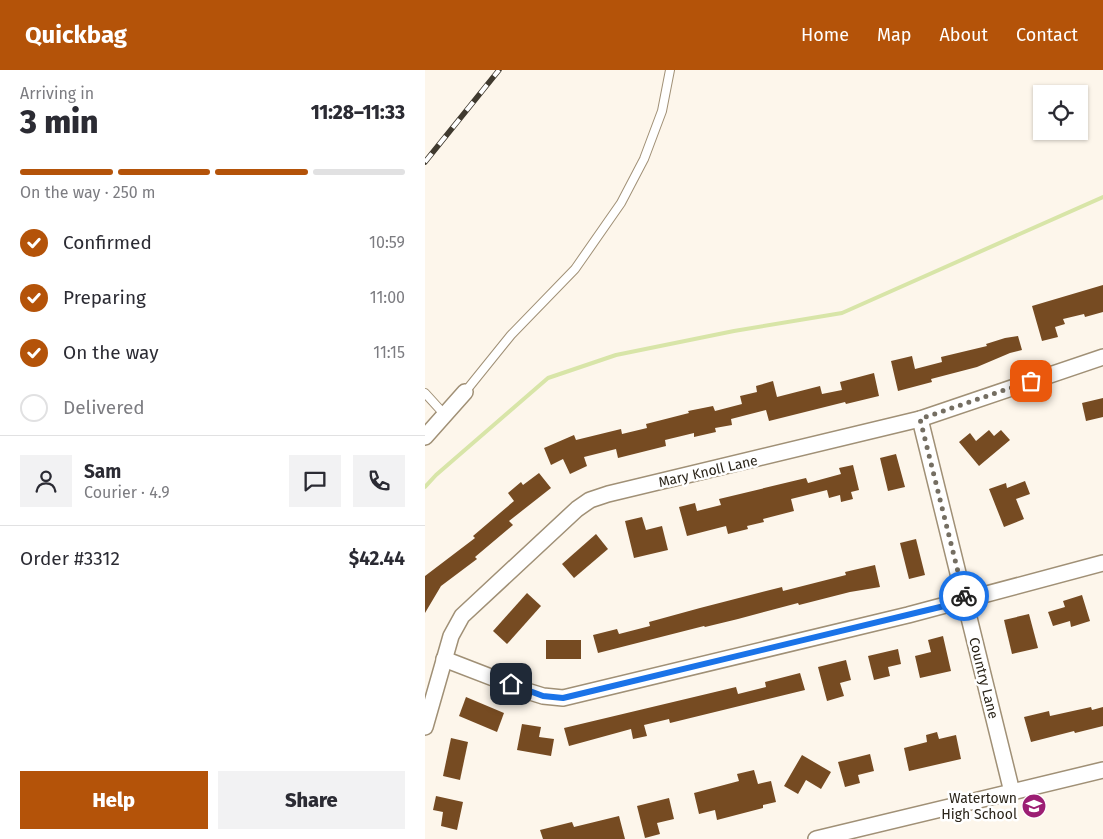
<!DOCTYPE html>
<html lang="en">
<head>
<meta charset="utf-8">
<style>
  body { margin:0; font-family:"Fira Sans",sans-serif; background:#f2f2f3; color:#2b2b33; height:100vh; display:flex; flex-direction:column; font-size:19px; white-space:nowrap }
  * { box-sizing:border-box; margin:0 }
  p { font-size:16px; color:#7c7c81 }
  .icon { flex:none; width:28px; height:28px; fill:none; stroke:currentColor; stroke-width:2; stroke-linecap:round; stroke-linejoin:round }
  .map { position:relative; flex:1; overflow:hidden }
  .side { display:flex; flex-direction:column; background:#fff; width:425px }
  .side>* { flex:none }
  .controls { position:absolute; left:608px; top:15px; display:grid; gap:10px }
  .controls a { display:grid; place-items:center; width:55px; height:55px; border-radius:0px; background:#fff; box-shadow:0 1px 4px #0004; font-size:25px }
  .pin { position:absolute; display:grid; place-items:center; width:42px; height:42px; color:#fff; margin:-21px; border-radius:10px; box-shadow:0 2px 8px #0006 }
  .courier { position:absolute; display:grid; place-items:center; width:50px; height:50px; margin:-25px; border:4px solid #1a73e8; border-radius:50%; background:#fff; color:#222; box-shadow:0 1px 6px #0007 }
  .summary em { font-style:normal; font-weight:800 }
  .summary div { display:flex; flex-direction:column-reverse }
  .summary { display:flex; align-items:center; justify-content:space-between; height:85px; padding:0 20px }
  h1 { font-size:32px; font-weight:800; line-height:38px }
  .bar { display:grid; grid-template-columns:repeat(4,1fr); gap:8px 5px; align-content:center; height:60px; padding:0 20px }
  .bar i { height:6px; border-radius:4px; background:#e1e1e2 }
  .bar .active { background:#b45309 }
  .bar p { grid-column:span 4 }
  .line { display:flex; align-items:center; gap:12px; padding:0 20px; border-top:1px solid #e1e1e2 }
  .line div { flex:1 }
  .round { display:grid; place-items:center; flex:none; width:52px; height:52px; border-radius:0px; background:#f2f2f3 }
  ol { padding:0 20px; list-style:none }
  li { display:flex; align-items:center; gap:15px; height:55px }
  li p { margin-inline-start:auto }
  li .icon { padding:5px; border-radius:50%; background:#b45309; color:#fff; stroke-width:4 }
  li:last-child { color:#7c7c81 }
  li i { width:28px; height:28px; border:2px solid #e1e1e2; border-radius:50% }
  .action { display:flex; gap:10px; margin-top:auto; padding:10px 20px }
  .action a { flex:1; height:58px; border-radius:0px; background:#b45309; color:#fff; font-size:20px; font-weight:800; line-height:58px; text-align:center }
  .action a+a { background:#f2f2f3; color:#2b2b33 }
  header { display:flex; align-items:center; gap:30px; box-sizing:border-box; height:70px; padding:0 25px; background:#b45309; color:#fff }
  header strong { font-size:24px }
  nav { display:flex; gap:28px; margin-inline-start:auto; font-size:18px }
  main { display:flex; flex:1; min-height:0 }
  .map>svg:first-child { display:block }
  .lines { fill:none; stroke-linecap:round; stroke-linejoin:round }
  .stream { stroke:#d8e5a8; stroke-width:4 }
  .building { fill:#764b22 }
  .service-casing { stroke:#a09076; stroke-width:10 }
  .minor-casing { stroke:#a09076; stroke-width:18 }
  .service { stroke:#fff; stroke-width:8 }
  .minor { stroke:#fff; stroke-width:15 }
  .rail-casing { stroke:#403a2f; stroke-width:5.5 }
  .rail { stroke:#fff; stroke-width:4; stroke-dasharray:11; stroke-linecap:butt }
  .done { stroke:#746e62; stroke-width:5; stroke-dasharray:0 9 }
  .route { stroke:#1a73e8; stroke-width:6 }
  .labels { text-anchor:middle; stroke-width:5; stroke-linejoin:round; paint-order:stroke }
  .street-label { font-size:14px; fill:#2a2419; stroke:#fff }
  .poi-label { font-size:14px; fill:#2a2419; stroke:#fff; text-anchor:end }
</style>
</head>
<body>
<header>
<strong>Quickbag</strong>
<nav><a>Home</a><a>Map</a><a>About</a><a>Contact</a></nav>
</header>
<main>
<section class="side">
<div class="summary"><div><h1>3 min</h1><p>Arriving in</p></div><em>11:28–11:33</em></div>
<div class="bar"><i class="active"></i><i class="active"></i><i class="active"></i><i></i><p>On the way · 250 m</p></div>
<ol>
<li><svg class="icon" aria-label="check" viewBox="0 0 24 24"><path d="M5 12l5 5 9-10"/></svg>Confirmed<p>10:59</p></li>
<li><svg class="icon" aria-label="check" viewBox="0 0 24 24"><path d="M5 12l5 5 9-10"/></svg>Preparing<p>11:00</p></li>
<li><svg class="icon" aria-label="check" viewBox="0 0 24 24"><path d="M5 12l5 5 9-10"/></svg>On the way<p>11:15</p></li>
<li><i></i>Delivered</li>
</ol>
<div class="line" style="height:90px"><a class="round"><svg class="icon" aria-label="person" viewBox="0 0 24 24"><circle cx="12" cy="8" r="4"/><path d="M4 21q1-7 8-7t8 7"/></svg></a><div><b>Sam</b><p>Courier · 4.9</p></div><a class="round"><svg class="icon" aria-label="chat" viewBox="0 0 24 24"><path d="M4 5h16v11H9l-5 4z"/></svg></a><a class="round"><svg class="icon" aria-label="phone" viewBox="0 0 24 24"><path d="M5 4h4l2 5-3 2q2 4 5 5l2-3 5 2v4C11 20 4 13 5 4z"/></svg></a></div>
<div class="line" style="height:65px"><div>Order #3312</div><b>$42.44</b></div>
<div class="action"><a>Help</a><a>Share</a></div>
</section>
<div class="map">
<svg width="678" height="769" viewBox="0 0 678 769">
  <rect width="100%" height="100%" fill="#fdf6eb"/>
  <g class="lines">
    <!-- stream -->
    <polyline class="stream" points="0,417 11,405 123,308 191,285 309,261 417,243 678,127"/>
  </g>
  <!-- building -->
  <g class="building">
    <polygon points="678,215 678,242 660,247 659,244 638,249 640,254 630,257 633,267 617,271 607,236"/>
    <polygon points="593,266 597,280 585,283 552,297 506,309 507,312 473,321 466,291 487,286 490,299 517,292 516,287 562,276 561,274 580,268"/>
    <polygon points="449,303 454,326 421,334 420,332 344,351 341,340 306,349 307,355 290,358 291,362 269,367 269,363 240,370 241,376 193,388 191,379 159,387 162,396 145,404 138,389 126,395 119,378 149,365 151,370 196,359 197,364 222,358 221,354 264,343 263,341 288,336 290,341 317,334 315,326 332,322 331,316 348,311 352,327 395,316 397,324 417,320 415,312"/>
    <polygon points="678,328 678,347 661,351 657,333"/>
    <polygon points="564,360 569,366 576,360 585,370 554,396 534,372 545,363 551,371"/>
    <polygon points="471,384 480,417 463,421 455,388"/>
    <polygon points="428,395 434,420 426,422 428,429 416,432 415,425 404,428 402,420 366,429 369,441 338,449 339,452 322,456 323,459 303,464 301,456 262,466 254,437 270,433 272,441 296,435 294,429 381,408 383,413 416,404 414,398"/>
    <polygon points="114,403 126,418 84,451 88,455 50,487 52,489 16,516 0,543 0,506 50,468 48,466 89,431 83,423 96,412 98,415"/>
    <polygon points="600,411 605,424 591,429 599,449 579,457 564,419 581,413 582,418"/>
    <polygon points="217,447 221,460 237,456 243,480 209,488 200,451"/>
    <polygon points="171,464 183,479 149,508 137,494"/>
    <polygon points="491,469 500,505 484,509 475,473"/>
    <polygon points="450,495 455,517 425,522 374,535 373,533 313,549 280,557 279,556 173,583 168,565 192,559 194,564 225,556 224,552 275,538 357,517 358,521 421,505 420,502"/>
    <polygon points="102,523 116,536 82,574 68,561"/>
    <polygon points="657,525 665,551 646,557 645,551 628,556 623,542 640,537 638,531"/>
    <polygon points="604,544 613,578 587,584 579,550"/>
    <polygon points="518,566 526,601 495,608 490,586 506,582 503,570"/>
    <rect x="121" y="570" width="35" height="19"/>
    <polygon points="473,579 476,594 463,597 465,606 449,610 443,586"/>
    <polygon points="421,590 426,610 415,613 419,626 402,631 393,597"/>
    <polygon points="375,603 380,620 245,653 244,649 219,655 222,666 208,669 206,659 144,676 139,658 311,617 313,624 341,617 340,612"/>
    <polygon points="41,627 79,643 72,662 34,646"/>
    <polygon points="666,637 667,640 678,637 678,656 650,663 649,661 606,672 599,647 624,641 625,646"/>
    <polygon points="97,654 116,657 114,667 129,669 126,686 92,680"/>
    <polygon points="512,662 514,669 531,665 536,689 484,701 479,678 502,672 501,665"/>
    <polygon points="26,668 43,672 35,710 18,706"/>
    <polygon points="445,684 449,701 433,705 435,713 420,717 413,692"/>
    <polygon points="377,685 406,702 396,719 381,710 373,724 359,716"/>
    <polygon points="329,700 333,714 346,711 351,732 338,735 338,738 292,750 290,740 274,744 269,723 314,711 312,704"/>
    <polygon points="11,726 38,732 32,760 16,756 18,742 8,740"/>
    <polygon points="244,728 249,749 232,753 235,764 220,768 212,736"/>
    <polygon points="194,746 200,769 118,769 115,760 147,752 149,757"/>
  </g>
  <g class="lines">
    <defs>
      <g id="service">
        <polyline points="40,322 86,265 150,199 196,133 219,89 237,41 245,0"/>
        <polyline points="0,323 20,345"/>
      </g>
      <g id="minor">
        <polyline points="495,349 587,722"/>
        <polyline points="0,367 40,322"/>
        <polyline points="19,589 102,621 118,626 138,628 483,545 678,493"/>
        <polyline points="0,657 26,566 37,546 152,439 165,430 183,424 495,349 678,287"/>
        <polyline points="391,769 678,700"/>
      </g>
    </defs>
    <!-- service casing -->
    <use href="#service" class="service-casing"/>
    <!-- minor casing -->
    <use href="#minor" class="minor-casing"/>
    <!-- service -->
    <use href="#service" class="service"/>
    <!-- minor -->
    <use href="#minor" class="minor"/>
    <defs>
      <polyline id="rail" points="0,92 74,0"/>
    </defs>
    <!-- rail casing -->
    <use href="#rail" class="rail-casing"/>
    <!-- rail -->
    <use href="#rail" class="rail"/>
  </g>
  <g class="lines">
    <!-- done -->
    <polyline class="done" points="539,526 495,349 606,311"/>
    <!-- route -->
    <polyline class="route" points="86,614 118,626 138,628 540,531 539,526"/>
  </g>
  <!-- icons -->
  <defs>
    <symbol id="school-disc" viewBox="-11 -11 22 22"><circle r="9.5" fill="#9c1e73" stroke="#fff"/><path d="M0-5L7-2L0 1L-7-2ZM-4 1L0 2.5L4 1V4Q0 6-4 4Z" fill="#fff"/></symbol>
  </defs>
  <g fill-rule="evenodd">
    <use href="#school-disc" x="595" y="722" width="28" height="28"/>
  </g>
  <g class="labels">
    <!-- street labels -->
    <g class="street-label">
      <text transform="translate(283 401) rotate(-13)" y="5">Mary Knoll Lane</text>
      <text transform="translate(559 608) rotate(76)" y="5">Country Lane</text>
    </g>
    <!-- poi labels -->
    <g class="poi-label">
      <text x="592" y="733">Watertown<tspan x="592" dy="16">High School</tspan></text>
    </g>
  </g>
</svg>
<div class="controls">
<a><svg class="icon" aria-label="locate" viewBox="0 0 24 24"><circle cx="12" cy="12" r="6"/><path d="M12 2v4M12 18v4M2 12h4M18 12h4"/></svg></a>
</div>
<div class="pin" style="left:606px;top:311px;background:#ea580c"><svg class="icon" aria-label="bag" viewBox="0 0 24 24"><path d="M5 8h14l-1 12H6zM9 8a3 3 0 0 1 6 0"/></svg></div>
<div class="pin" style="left:86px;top:614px;background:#1f2937"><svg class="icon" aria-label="home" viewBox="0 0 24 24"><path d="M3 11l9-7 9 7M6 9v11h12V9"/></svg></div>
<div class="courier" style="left:539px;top:526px"><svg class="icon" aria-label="bike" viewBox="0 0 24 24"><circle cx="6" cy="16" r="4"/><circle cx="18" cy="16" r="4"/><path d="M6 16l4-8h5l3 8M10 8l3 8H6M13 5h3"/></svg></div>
</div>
</main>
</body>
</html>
